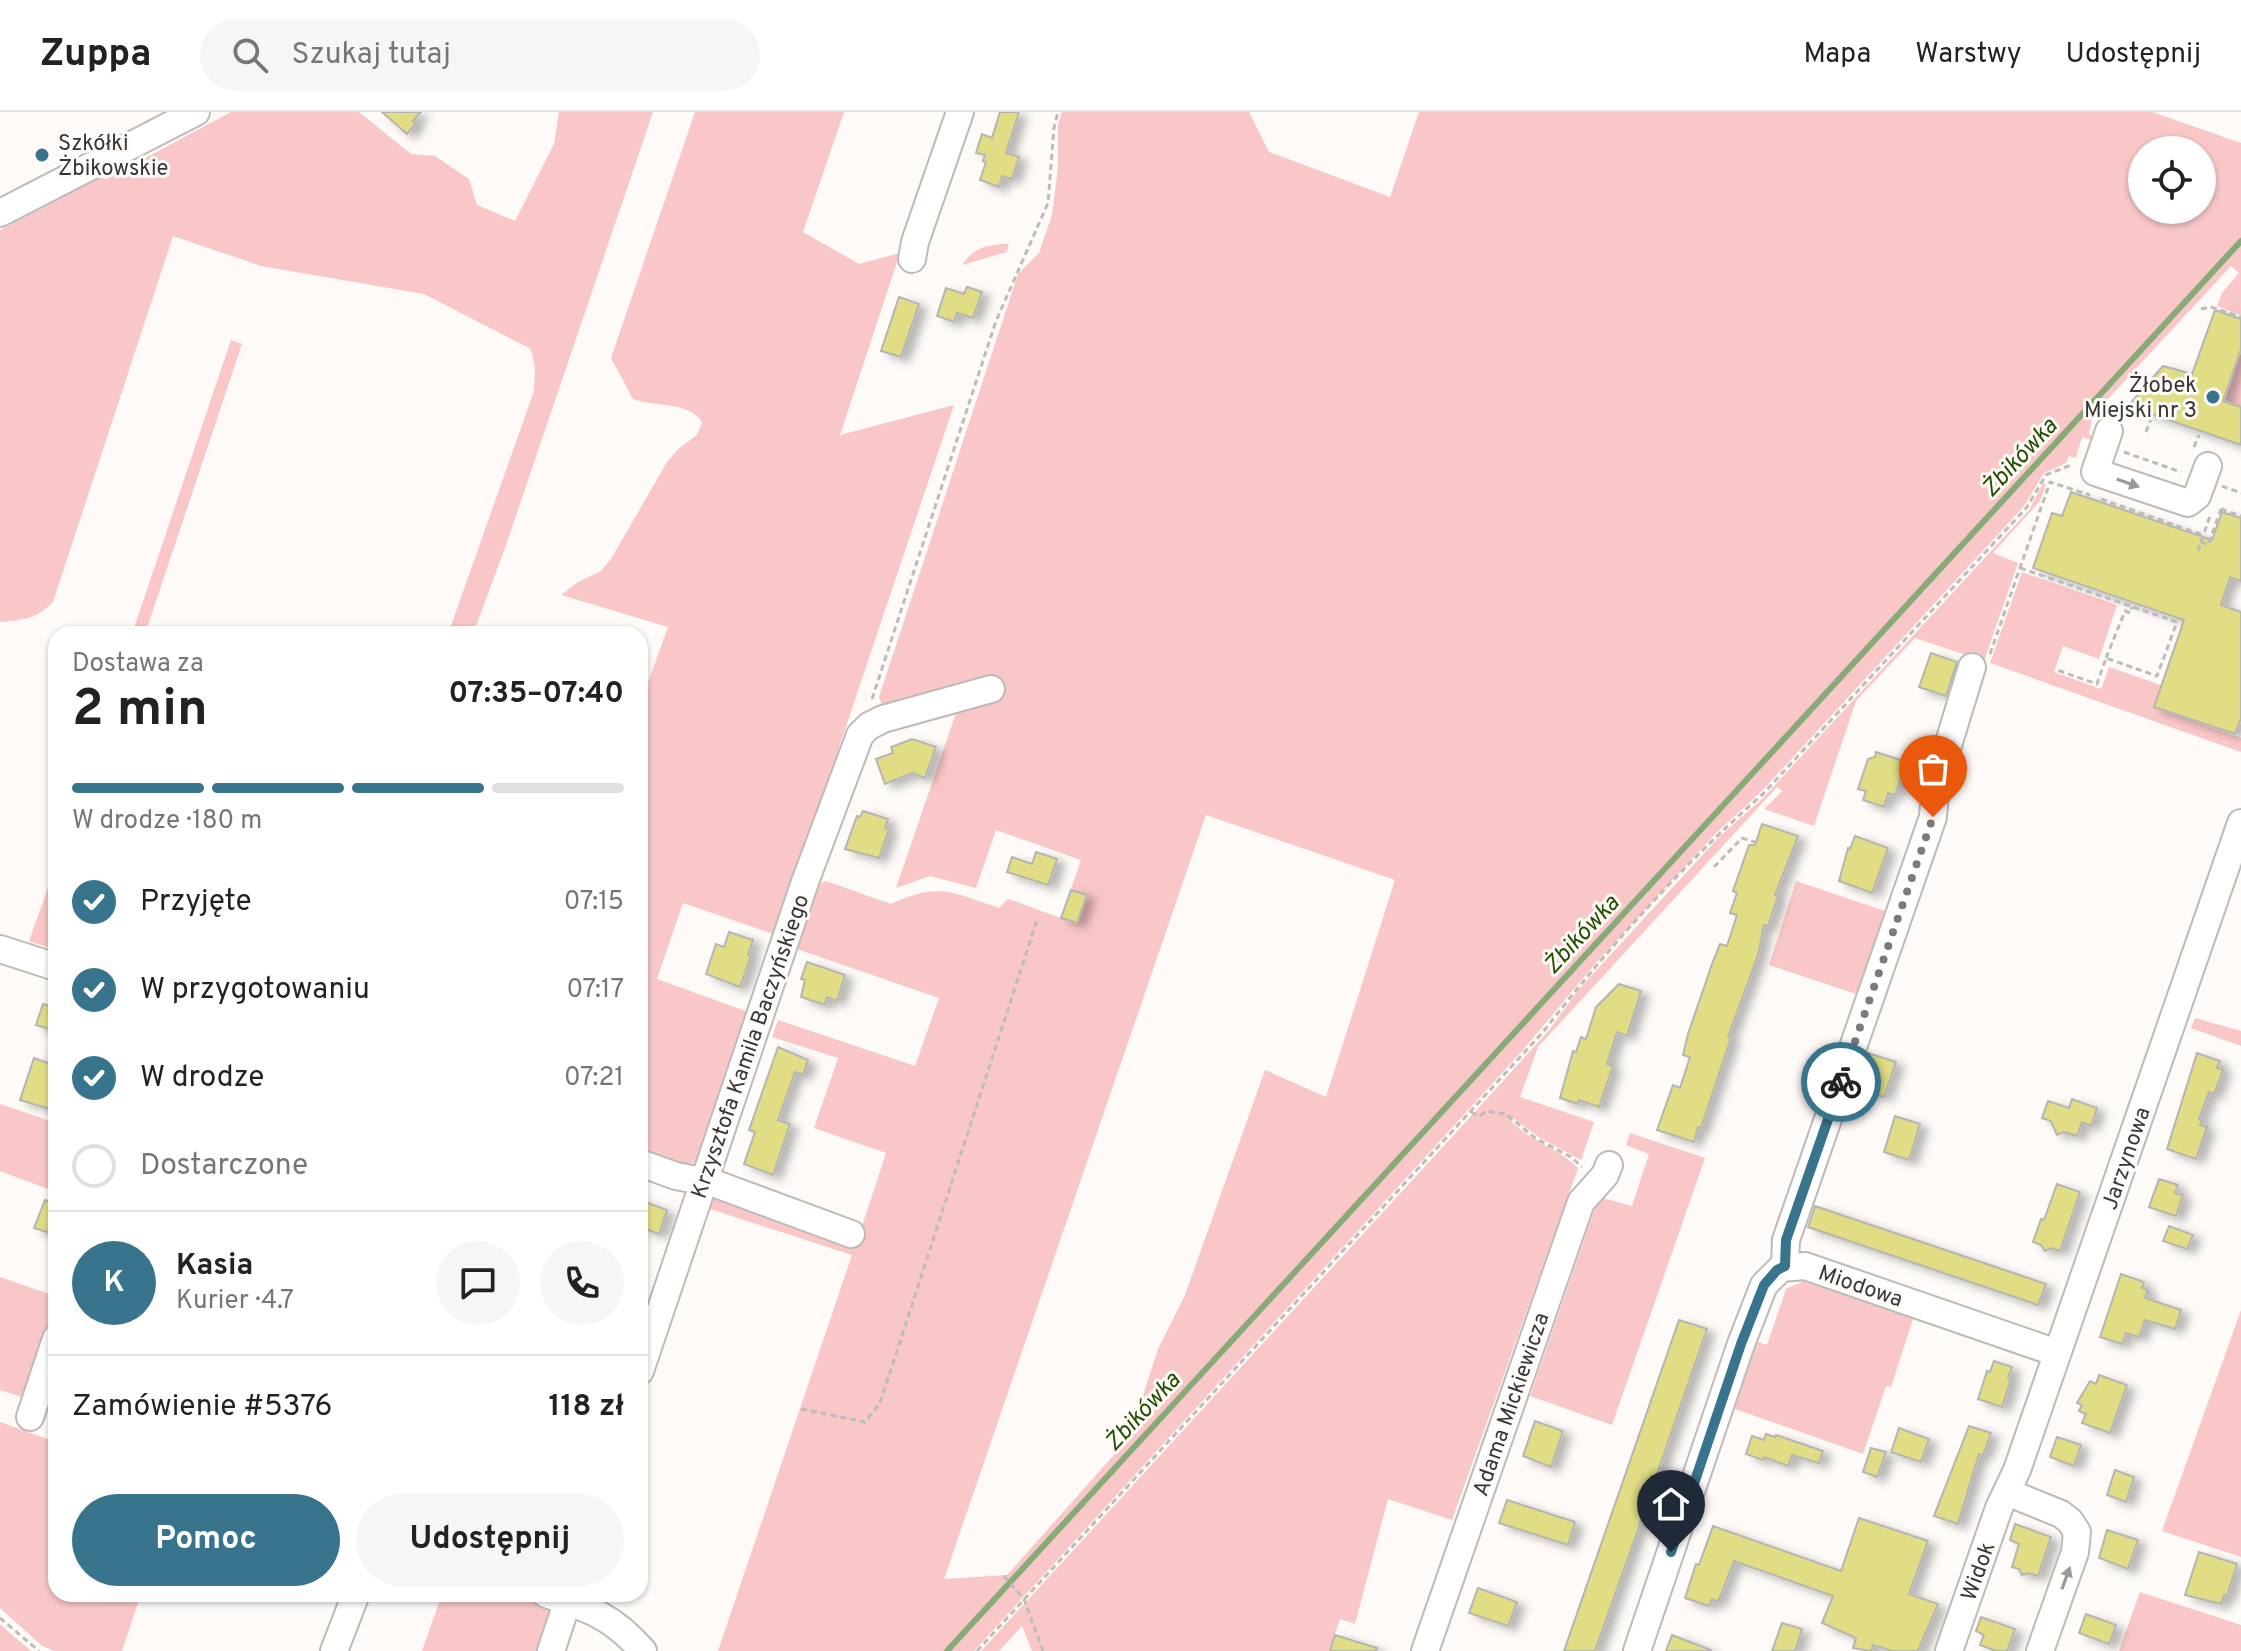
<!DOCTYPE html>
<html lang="pl">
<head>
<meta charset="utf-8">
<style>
  body { margin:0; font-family:Overpass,sans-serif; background:#f6f6f6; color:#222; height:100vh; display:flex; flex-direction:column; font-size:30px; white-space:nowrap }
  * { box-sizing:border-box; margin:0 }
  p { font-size:26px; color:#767676 }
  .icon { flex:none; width:44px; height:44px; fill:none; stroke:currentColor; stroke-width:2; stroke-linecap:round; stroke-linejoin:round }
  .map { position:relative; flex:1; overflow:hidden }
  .drawer { position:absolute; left:48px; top:514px; width:600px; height:976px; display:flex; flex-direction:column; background:#fff; border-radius:24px; box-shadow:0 2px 6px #0004 }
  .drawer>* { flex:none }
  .buttons { position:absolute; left:2128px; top:24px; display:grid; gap:16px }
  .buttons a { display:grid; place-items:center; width:88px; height:88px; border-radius:50%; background:#fff; box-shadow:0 2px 6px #0004; font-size:40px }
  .pin { position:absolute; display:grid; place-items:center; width:68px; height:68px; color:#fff; margin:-82px -34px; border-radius:50% 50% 50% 0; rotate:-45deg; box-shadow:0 0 8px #0007 }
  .pin .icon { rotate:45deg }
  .courier { position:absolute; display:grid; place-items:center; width:80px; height:80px; margin:-40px; border:6px solid #38758c; border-radius:50%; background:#fff; color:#222; box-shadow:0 2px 10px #0007 }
  .headline em { font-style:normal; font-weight:700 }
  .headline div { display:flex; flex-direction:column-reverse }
  .headline { display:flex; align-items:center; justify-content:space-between; height:136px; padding:0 24px }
  h1 { font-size:52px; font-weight:700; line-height:60px }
  .bar { display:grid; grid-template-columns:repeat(4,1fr); gap:12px 8px; align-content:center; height:96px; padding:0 24px }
  .bar i { height:10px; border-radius:6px; background:#e0e0e0 }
  .bar .selected { background:#38758c }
  .bar p { grid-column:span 4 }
  .line { display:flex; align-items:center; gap:20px; padding:0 24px; border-top:2px solid #e0e0e0 }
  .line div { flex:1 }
  .round { display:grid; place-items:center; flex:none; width:84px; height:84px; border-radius:42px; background:#f6f6f6 }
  ol { padding:0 24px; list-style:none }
  li { display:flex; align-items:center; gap:24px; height:88px }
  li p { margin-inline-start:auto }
  li .icon { padding:8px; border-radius:50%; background:#38758c; color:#fff; stroke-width:4 }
  li:last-child { color:#767676 }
  li i { width:44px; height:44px; border:4px solid #e0e0e0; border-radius:50% }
  .cta { display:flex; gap:16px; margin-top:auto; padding:16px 24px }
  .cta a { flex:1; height:92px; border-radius:48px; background:#38758c; color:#fff; font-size:32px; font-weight:700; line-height:92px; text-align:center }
  .cta a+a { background:#f6f6f6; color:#222 }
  header { display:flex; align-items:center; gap:48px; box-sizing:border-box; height:112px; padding:0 40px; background:#fff; border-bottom:2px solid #e0e0e0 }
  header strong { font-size:38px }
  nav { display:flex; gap:44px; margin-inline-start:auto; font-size:28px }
  .search { width:560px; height:72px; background:#f6f6f6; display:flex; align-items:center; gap:20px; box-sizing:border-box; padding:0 28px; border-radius:44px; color:#767676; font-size:30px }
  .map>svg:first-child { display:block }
  .green { fill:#f9c7c7; fill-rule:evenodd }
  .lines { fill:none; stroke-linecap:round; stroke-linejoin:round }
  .stream { stroke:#87aa76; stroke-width:6 }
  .building { fill:#e0dd85; stroke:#b5b5b1; stroke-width:2; filter:url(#shadow) }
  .minor-casing { stroke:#bdbbb8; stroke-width:30 }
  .path { stroke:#bebcb9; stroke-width:3; stroke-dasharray:6 4; stroke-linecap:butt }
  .minor { stroke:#fff; stroke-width:26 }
  .oneway { fill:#9b9a9a }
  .done { stroke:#7c7b79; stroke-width:8; stroke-dasharray:0 14.4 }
  .route { stroke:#38758c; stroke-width:10 }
  .poi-dot { fill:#38758c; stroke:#fdfaf7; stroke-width:3 }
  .labels { text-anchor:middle; stroke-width:6; stroke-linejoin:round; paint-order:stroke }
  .poi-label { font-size:22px; fill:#373635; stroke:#fdfaf7; text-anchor:start }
  .street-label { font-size:22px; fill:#373635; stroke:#fdfaf7 }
  .water-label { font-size:24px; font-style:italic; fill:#224e01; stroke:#fdfaf7 }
</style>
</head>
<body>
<header>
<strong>Zuppa</strong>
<div class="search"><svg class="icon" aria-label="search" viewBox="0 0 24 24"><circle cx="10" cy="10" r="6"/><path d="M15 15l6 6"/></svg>Szukaj tutaj</div>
<nav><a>Mapa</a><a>Warstwy</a><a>Udostępnij</a></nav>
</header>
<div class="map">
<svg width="2241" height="1539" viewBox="0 0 2241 1539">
  <defs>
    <filter id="shadow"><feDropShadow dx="8" dy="4.5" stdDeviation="4" flood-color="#0004"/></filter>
  </defs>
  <rect width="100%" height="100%" fill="#fdfaf7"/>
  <!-- green -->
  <g class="green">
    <path d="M 231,0 L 359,0 L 411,42 L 435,44 L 469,67 L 477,93 L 515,109 L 554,32 L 559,0 L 653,0 L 505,436 L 473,522 L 448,522 L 534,279 L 535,256 L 531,237 L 424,182 L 261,154 L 173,124 L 53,490 C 37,507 22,508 0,510 L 0,118 L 99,65 L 106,67 Z"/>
    <path d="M 695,0 L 844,0 L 803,120 L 859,152 L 900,141 L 840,323 L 954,293 L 776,823 L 683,791 L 657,867 L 748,900 L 699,1048 C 679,1060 661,1050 640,1043 L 640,593 L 668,515 L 561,483 L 578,470 L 601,459 L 611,447 L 667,350 L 677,338 L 697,323 L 702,310 C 689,289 654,295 633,287 L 611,246 Z"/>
    <path d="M 1062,0 L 1249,0 L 1269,40 L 1390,85 L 1419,0 L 2152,0 L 2241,31 L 2241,203 L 2217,194 L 2222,181 L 2239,161 L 2231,154 L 2093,303 L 2089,321 L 2096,329 L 2082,325 L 2076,346 L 2069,344 L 2066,351 L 2044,361 L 2024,394 L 1761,680 L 1716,721 L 1595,852 L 1523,938 L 974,1539 L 718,1539 L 852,1143 L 707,1096 L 712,1081 L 851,1129 L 863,1111 L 886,1041 L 814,1016 L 838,946 L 772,925 L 778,908 L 915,954 L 939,886 L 794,836 L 815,774 L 826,769 L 891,792 C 938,770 952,780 999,796 L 1008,787 L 1061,806 L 1081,748 L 996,718 L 976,776 L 930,764 L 896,776 L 957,598 L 884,600 L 879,585 L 1018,162 L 1039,141 L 1052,103 L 1058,55 L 1058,12 ZM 2142,38 L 2202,38 L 2202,98 L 2142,98 ZM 1206,703 L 1395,768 L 1326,985 L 1265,958 L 1185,1183 L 1158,1237 L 1129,1326 L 1007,1463 L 944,1467 Z"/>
    <path d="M 1009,132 L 1007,140 L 962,153 C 975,135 987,132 1009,132 Z"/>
    <polygon points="231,228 242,232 145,522 132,522"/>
    <polygon points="2241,239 2241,295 2225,288"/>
    <path d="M 2043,371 L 2046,372 L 2040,389 L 1993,441 L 2018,451 L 1984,549 L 1915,526 L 1856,589 L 1814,714 L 1764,697 L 1782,679 L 1777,675 L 1538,935 L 1520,985 L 1594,1010 L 1581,1048 L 1540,1026 L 1513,1006 L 1512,1010 C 1532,1030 1560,1037 1578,1056 L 1452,1408 L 1388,1387 L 1355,1512 L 1340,1507 L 1329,1539 L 1032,1539 L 1022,1514 L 999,1539 L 981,1539 L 1494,979 L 1549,918 L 1579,877 L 1720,724 L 1763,686 L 2029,398 Z"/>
    <polygon points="2022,460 2117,493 2099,547 2063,534 2054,560 2101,577 2109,555 2161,573 2154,595 2241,626 2241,640 1990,551"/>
    <polygon points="56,753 56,838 29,829"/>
    <polygon points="1796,769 1885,799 1856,882 1769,853"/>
    <polygon points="2195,906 2241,919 2241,934 2191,916"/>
    <polygon points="0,992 56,1011 56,1080 0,1059"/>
    <polygon points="1630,1021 1705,1046 1612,1313 1530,1284 1599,1085 1632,1094 1649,1042 1626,1033"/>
    <polygon points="0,1165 52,1183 56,1199 26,1286 0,1278"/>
    <polygon points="1804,1169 1913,1207 1891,1275 1886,1274 1863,1342 1735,1297 1756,1229 1767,1233 1786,1177"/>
    <polygon points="2241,1198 2241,1445 2162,1419"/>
    <polygon points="0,1310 56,1330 56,1482 141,1482 122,1539 54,1539 41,1533 0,1496"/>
    <polygon points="2140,1480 2241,1513 2241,1539 2119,1539"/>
    <polygon points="442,1482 507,1482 551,1496 538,1539 422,1539"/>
    <polygon points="0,1512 1,1513 31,1539 0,1539"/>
  </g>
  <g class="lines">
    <!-- stream -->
    <polyline class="stream" points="947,1539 2241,129"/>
  </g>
  <!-- building -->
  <g class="building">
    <polygon points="382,0 421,0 413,9 416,11 407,22"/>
    <polygon points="1000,0 1019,0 1006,41 1019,45 1012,67 1002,64 999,75 980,68 986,50 983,49 985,43 976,41 982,22 992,26"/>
    <polygon points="967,175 982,180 973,206 957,201 954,210 937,204 946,176 964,182"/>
    <polygon points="899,185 919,192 901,245 881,239"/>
    <polygon points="2215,198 2241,207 2241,237 2223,289 2241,295 2241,333 2128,294 2163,254 2192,262"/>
    <polygon points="2071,380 2212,428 2222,400 2241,406 2241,469 2230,465 2221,493 2241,500 2241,606 2235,622 2154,595 2184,508 2033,456 2052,401 2062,404"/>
    <polygon points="1931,541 1957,550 1946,584 1919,575"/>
    <polygon points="912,627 936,635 925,666 912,661 885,672 876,647 893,641 891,635"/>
    <polygon points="1876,640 1906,650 1895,683 1888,681 1884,695 1863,688 1866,679 1858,677 1868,647 1875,645"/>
    <polygon points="863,699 888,707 885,716 889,717 879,746 845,737 857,704 860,705"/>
    <polygon points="1762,712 1798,724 1775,783 1778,784 1768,814 1764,813 1758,843 1728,925 1731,926 1701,1016 1698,1015 1694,1030 1657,1018 1673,973 1680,976 1690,945 1683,943 1688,922 1712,852 1720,832 1727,834 1737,803 1730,801 1737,781 1733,779 1749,733 1755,733"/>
    <polygon points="1855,724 1888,736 1872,781 1839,769 1848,736 1850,737"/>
    <polygon points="1036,740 1057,747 1048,773 1007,760 1012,745 1032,752"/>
    <polygon points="1071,778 1087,783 1077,811 1061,806"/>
    <polygon points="729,820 753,828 748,843 751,844 740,875 706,862 716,832 724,835"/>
    <polygon points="807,850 845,863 837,889 827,885 825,893 801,885 805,868 801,867"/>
    <polygon points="1619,872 1641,879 1627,924 1617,920 1607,952 1613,954 1599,995 1579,988 1578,992 1560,986 1573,939 1576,940 1581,925 1586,927 1596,895"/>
    <polygon points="43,892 56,896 56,919 36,913"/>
    <polygon points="778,935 808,948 803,963 795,960 778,1008 790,1012 773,1063 744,1052 755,1020 749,1018"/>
    <polygon points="1868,941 1896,950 1884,985 1856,976"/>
    <polygon points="2197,941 2220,949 2217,956 2223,958 2214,982 2209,980 2199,1007 2202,1008 2200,1013 2207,1015 2196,1047 2167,1037"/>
    <polygon points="34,946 56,954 56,999 20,988"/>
    <polygon points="2072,987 2097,996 2091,1014 2082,1010 2077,1024 2064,1020 2057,1023 2051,1009 2042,1006 2048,989 2069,996"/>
    <polygon points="1895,1004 1920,1012 1909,1048 1884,1040"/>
    <polygon points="2159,1067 2178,1073 2175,1081 2183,1083 2176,1104 2149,1095"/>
    <polygon points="2057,1072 2080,1080 2060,1139 2051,1136 2045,1139 2041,1133 2033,1130 2041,1107 2044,1108"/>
    <polygon points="45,1088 56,1092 56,1123 34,1116"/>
    <polygon points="640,1088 667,1098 659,1122 640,1115"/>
    <polygon points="1815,1094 2046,1172 2038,1193 1808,1115"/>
    <polygon points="2169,1114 2193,1123 2187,1137 2163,1129"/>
    <polygon points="2121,1162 2144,1170 2142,1176 2148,1178 2145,1186 2181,1198 2175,1217 2145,1208 2139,1225 2126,1221 2122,1232 2100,1225"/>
    <polygon points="1679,1208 1707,1217 1634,1429 1595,1539 1564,1539"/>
    <polygon points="1994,1249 2012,1255 2008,1266 2011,1267 2002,1295 1978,1287 1987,1259 1990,1260"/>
    <polygon points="2099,1263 2127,1273 2110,1321 2082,1311 2086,1302 2079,1299 2082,1293 2077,1291 2090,1269 2096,1272"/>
    <polygon points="1535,1309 1563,1319 1551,1355 1523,1344"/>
    <polygon points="1969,1314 1991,1321 1983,1343 1979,1342 1958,1412 1934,1404"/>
    <polygon points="1899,1316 1929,1327 1921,1350 1891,1340"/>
    <polygon points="1766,1322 1775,1325 1776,1323 1823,1339 1819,1351 1792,1343 1788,1354 1764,1345 1763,1348 1746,1342 1752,1324 1764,1328"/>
    <polygon points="2057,1325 2081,1333 2074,1354 2050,1345"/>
    <polygon points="1871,1336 1886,1340 1877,1365 1863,1360"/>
    <polygon points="2115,1358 2134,1365 2126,1390 2107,1383"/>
    <polygon points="1507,1388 1575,1410 1568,1433 1499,1411"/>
    <polygon points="1859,1406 1928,1429 1909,1482 1938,1492 1918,1539 1892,1539 1873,1533 1871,1539 1853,1536 1856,1526 1822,1511 1833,1484 1734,1449 1718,1490 1712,1487 1709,1494 1685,1486 1696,1452 1699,1453 1713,1414 1841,1459"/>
    <polygon points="2015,1412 2051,1425 2038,1464 2028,1461 2022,1463 2019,1457 2012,1455 2019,1432 2010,1428"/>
    <polygon points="2107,1418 2138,1428 2128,1457 2099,1446"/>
    <polygon points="2199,1440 2237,1452 2227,1484 2224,1483 2221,1492 2185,1483"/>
    <polygon points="1478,1476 1517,1490 1508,1514 1469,1501"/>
    <polygon points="2086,1502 2116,1513 2109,1532 2079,1521"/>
    <polygon points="1981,1505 2015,1517 2007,1539 1996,1539 1980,1533 1984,1523 1976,1519"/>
    <polygon points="1782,1511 1802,1517 1795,1539 1772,1539"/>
    <polygon points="1335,1523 1377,1536 1376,1539 1330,1539"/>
    <polygon points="1672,1523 1711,1538 1711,1539 1666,1539"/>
  </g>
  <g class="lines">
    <defs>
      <g id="minor">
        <polyline points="0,101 196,0"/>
        <polyline points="912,147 915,130 960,0"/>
        <polyline points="2109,319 2095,360 2188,391 2197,384 2208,354"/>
        <polyline points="1941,656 1972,555"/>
        <polyline points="0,837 56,855"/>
        <polyline points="640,1051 676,1064 713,1071 851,1122"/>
        <polyline points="1785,1154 1786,1128 1933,705 1935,682"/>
        <polyline points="640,1259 805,770 860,623 869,614 883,607 991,577"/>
        <polyline points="30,1305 56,1227"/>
        <polyline points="2007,1380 2061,1402 2070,1409 2077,1420 2075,1440 2040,1539"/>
        <path d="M 546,1482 C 590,1497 612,1504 643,1539"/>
        <polyline points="334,1539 356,1482"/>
        <polyline points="551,1539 570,1482"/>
        <polyline points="1425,1539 1581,1090 1605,1063 1609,1053"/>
        <polyline points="1637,1539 1741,1232 1764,1173 1781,1156 1805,1154 2057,1241"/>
        <polyline points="1949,1539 1999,1396 2017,1358 2241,711"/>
      </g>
    </defs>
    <!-- minor casing -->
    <use href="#minor" class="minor-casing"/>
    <!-- path -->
    <g class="path">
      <polyline points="2201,197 2211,195 2241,205"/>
      <polyline points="2146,320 2151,307"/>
      <polyline points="2194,335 2199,323"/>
      <polyline points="2124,340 2181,360"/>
      <polyline points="2222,374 2241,381"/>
      <polyline points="2101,387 2203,423"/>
      <polyline points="2221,397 2241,404"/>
      <polyline points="2201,430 2208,433 2221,397 2217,396"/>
      <polyline points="2198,439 2211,401"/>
      <polyline points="2020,456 2177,510 2157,564 2106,546 2097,572 2057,558"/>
      <polyline points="1990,542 2050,370 2090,383"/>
      <polyline points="2106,546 2125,499 2130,501 2132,495"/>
      <polyline points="872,587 996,209 1048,91 1054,16 1058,0"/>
      <polyline points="1714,755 1742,726 1755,730"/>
      <polyline points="1471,1000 1479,1004 1487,999 1506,1002 1535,1026 1571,1045 1582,1055"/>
      <polyline points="801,1297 865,1310 880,1291 1038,805"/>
      <polyline points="1004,1464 1024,1487 1043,1539"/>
      <polyline points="0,1506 39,1539"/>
      <path d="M 977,1539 L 1543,920 C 1608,836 1683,752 1763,682 L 2027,395 L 2046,363 L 2071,353"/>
    </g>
    <!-- minor -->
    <use href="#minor" class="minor"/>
  </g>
  <!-- one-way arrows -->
  <defs><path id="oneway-solid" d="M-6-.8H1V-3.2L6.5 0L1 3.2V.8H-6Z" transform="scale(2)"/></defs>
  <g class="oneway">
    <use href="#oneway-solid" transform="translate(2128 371) rotate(19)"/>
    <use href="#oneway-solid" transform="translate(2066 1466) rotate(-70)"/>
  </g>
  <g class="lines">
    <!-- done -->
    <polyline class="done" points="1841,970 1933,705"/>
    <!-- route -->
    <polyline class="route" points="1671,1440 1741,1232 1764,1173 1777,1158 1785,1154 1786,1128 1841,970"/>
  </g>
  <!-- markers -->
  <g class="poi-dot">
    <circle cx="42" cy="43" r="8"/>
    <circle cx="2213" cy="285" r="8"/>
  </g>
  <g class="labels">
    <!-- poi labels -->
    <g class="poi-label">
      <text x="58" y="38">Szkółki<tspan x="58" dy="25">Żbikowskie</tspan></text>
      <text x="2197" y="280" text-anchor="end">Żłobek<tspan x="2197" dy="25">Miejski nr 3</tspan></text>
    </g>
    <!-- street labels -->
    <g class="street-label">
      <text transform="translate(749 934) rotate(-71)" y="8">Krzysztofa Kamila Baczyńskiego</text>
      <text transform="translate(2125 1046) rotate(-71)" y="8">Jarzynowa</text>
      <text transform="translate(1861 1173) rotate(19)" y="8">Miodowa</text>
      <text transform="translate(1510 1292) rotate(-71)" y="8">Adama Mickiewicza</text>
      <text transform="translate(1977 1459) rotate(-70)" y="8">Widok</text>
    </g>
    <!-- water labels -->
    <g class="water-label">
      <text transform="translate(2019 345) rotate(-47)" y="8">Żbikówka</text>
      <text transform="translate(1581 822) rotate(-47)" y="8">Żbikówka</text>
      <text transform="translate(1142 1299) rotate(-47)" y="8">Żbikówka</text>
    </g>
  </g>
</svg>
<div class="buttons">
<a><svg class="icon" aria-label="locate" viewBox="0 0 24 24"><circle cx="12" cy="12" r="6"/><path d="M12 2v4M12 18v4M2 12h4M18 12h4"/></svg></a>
</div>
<div class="pin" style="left:1933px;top:705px;background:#ea580c"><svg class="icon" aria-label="bag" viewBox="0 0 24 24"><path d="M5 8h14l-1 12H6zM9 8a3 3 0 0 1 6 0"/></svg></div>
<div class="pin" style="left:1671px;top:1440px;background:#1f2937"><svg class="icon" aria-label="home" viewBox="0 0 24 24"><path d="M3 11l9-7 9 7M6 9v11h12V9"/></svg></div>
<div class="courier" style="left:1841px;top:970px"><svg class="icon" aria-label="bike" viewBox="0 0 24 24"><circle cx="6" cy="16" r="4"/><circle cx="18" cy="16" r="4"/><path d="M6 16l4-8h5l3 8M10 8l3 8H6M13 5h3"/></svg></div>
<section class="drawer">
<div class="headline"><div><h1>2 min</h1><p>Dostawa za</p></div><em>07:35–07:40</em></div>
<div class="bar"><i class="selected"></i><i class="selected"></i><i class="selected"></i><i></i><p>W drodze · 180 m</p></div>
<ol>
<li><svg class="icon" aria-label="check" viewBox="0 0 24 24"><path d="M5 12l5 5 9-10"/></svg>Przyjęte<p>07:15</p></li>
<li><svg class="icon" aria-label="check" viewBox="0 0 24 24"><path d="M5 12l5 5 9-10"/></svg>W przygotowaniu<p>07:17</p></li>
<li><svg class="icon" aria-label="check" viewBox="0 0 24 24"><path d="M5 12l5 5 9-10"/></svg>W drodze<p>07:21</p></li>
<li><i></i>Dostarczone</li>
</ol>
<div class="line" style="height:144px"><b class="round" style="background:#38758c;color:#fff">K</b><div><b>Kasia</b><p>Kurier · 4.7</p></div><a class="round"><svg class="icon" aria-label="chat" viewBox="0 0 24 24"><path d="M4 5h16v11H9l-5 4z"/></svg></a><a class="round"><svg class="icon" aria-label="phone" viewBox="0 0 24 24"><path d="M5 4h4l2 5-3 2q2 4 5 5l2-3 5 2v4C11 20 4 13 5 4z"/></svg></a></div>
<div class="line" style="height:104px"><div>Zamówienie #5376</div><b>118 zł</b></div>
<div class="cta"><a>Pomoc</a><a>Udostępnij</a></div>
</section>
</div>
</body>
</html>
